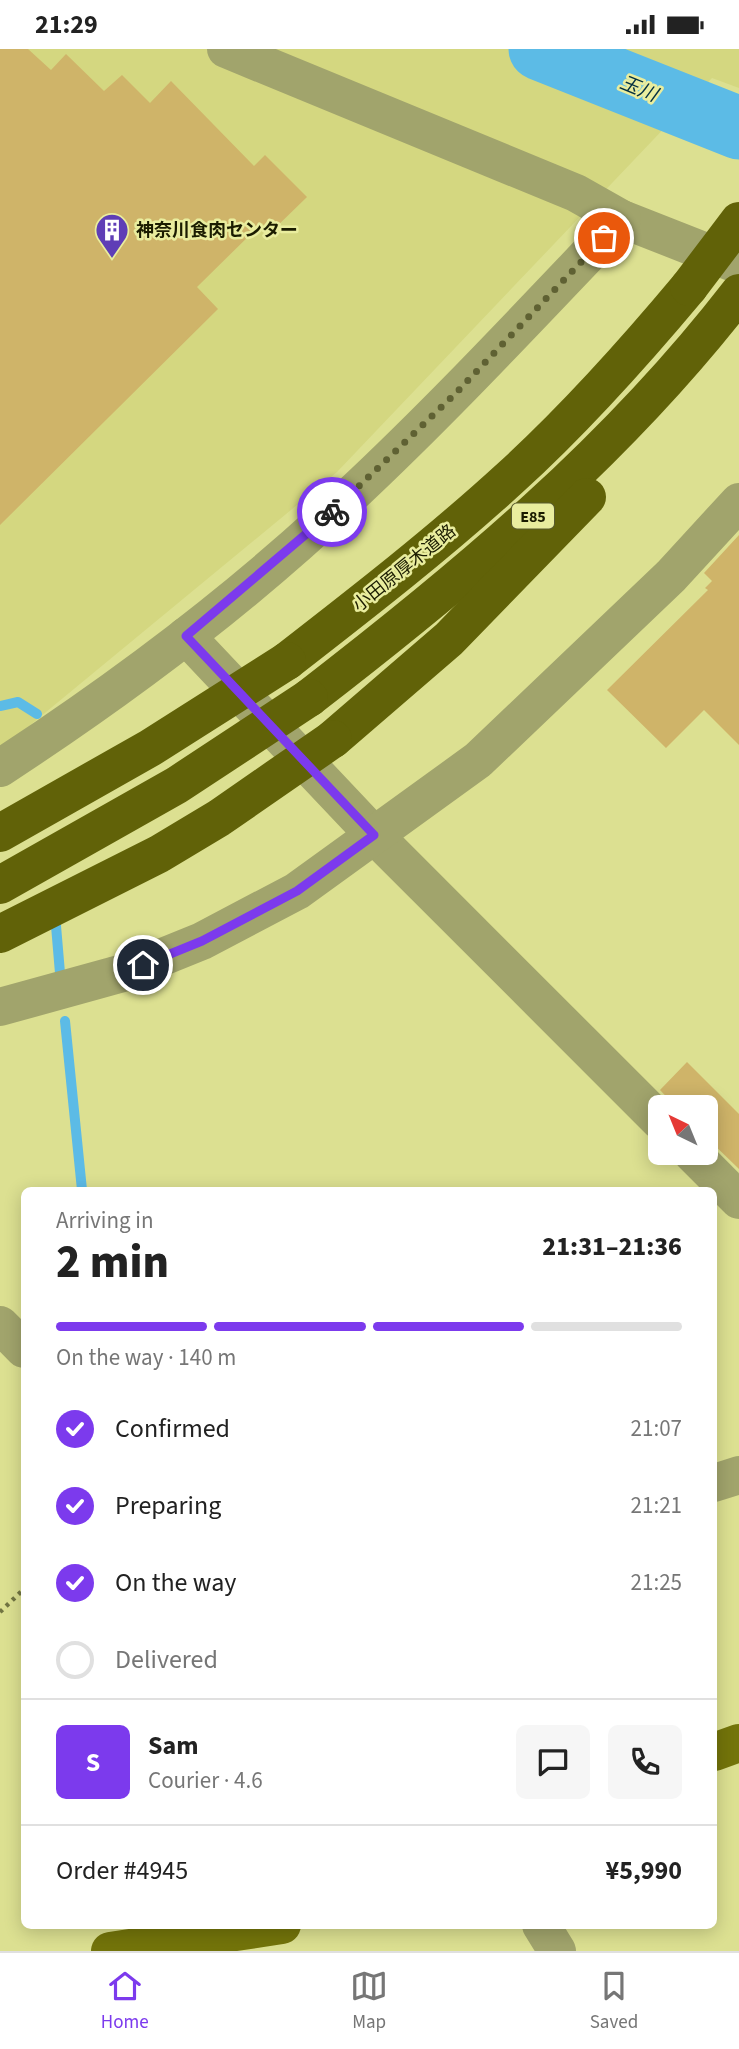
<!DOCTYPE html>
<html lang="en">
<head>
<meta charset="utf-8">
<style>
  body { margin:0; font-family:"Source Sans 3","Noto Sans JP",sans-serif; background:#f6f6f6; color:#222; height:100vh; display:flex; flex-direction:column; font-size:26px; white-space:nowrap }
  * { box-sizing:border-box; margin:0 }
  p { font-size:23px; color:#767676 }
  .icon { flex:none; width:38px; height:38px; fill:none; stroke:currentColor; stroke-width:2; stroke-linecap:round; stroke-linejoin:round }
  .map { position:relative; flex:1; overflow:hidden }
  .drawer { position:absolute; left:21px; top:1138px; width:696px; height:742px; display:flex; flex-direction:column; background:#fff; border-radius:10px; box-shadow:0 4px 18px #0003 }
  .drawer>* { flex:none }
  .needle { width:46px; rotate:317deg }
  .fabs { position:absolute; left:648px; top:1046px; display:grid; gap:14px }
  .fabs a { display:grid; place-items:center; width:70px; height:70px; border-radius:10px; background:#fff; box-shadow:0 4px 18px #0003; font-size:35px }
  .pin { position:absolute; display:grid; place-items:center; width:60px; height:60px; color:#fff; margin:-30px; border:4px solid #fff; border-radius:50%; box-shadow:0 2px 7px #0007 }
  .courier { position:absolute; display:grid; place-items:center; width:70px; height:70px; margin:-35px; border:5px solid #7c3aed; border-radius:50%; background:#fff; color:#222; box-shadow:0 2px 9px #0007 }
  .headline em { font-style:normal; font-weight:800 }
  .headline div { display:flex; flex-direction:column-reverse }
  .headline { display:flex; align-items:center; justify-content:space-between; height:119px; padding:0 35px }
  h1 { font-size:46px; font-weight:800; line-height:52px }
  .bar { display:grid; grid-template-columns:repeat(4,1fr); gap:10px 7px; align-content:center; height:84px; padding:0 35px }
  .bar i { height:9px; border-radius:5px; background:#e0e0e0 }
  .bar .current { background:#7c3aed }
  .bar p { grid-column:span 4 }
  .line { display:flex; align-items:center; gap:18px; padding:0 35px; border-top:2px solid #e0e0e0 }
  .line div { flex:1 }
  .round { display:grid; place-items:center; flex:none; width:74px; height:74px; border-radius:10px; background:#f6f6f6 }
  ol { padding:0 35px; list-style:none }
  li { display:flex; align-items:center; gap:21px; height:77px }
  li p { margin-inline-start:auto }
  li .icon { padding:7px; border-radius:50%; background:#7c3aed; color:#fff; stroke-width:4 }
  li:last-child { color:#767676 }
  li i { width:38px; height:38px; border:4px solid #e0e0e0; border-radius:50% }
  .status { display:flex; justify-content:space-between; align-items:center; height:49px; padding:0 35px; background:#fff; direction:ltr }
  .status svg { height:19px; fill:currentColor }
  .tab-bar { display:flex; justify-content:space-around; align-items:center; height:98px; border-top:2px solid #e0e0e0; background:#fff; font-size:19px; color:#767676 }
  .tab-bar a { display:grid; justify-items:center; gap:4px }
  .tab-bar .current { color:#7c3aed }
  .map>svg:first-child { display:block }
  .built { fill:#d4d780 }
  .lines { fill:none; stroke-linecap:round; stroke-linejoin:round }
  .stream { stroke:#5cbbe6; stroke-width:10 }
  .river { stroke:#5cbbe6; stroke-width:63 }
  .building { fill:#cfb469 }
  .path { stroke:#727542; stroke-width:4.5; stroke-dasharray:3.5 5; stroke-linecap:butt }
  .minor { stroke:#a1a46c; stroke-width:38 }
  .major { stroke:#73740a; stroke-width:38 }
  .highway { stroke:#616208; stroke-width:38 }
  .highway-bridge { stroke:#616208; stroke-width:38 }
  .done { stroke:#5f6133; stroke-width:7; stroke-dasharray:0 12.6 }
  .route { stroke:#7c3aed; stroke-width:9 }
  .labels { text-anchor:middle; stroke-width:5; stroke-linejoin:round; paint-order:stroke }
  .shield { fill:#e9ed9e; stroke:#595b2f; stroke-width:2 }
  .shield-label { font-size:16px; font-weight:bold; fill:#1b1c00 }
  .poi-label { font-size:18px; font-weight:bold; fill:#1b1c00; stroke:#e9ed9e; text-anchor:start }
  .street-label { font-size:18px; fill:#1b1c00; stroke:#e9ed9e }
  .water-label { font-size:19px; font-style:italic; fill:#022f41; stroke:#e9ed9e }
</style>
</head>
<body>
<div class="status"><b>21:29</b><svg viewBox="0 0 49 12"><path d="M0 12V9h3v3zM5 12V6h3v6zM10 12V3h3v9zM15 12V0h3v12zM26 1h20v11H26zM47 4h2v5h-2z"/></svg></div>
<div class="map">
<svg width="739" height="1902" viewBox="0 0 739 1902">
  <rect width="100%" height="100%" fill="#dce091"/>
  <!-- built -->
  <polygon class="built" points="0,0 739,0 739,39 712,29 337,423 0,701"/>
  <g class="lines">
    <!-- stream -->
    <g class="stream">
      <polyline points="0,657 18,653 37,665"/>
      <polyline points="55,865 60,924"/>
      <polyline points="65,972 82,1141"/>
    </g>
    <!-- river -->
    <polyline class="river" points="540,0 739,79"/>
  </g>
  <!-- building -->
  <g class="building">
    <polygon points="0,0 28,0 51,21 66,5 104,42 122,26 150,54 171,32 254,117 265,106 307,148 270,184 262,174 197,238 218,260 0,476"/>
    <polygon points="739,486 739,696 704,661 666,699 607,641 708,541 705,539 712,532 704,524"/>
    <polygon points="687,1013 739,1065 739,1120 705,1087 705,1059 677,1059 660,1041"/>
  </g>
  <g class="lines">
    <!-- path -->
    <polyline class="path" points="0,1563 24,1540"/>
    <!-- minor -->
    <g class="minor">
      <polyline points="226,0 576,144 622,170 739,216"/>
      <polyline points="186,587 374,786 660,1072"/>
      <path d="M 0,719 C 124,638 244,548 351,446 C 445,358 533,263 622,170"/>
      <polyline points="0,958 123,924 202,892 297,842 478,711 671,527 739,453"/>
      <polyline points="692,1104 739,1151"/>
      <polyline points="0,1276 24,1300"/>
      <polyline points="714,1434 739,1426"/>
      <polyline points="541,1876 557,1902"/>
    </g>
    <!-- major -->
    <g class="major">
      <polyline points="714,1703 739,1694"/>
      <polyline points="110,1902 282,1876"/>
    </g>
    <!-- highway -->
    <g class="highway">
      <path d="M 287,612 C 363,553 439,494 510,429 C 575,370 633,305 689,238"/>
      <path d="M 309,649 C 466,528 617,402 739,244"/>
      <polyline points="333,690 449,590 587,448"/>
    </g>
    <!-- highway-bridge -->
    <g class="highway-bridge">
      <polyline points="689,238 739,172"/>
      <polyline points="0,784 150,699 287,612"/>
      <polyline points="0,836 177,736 309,649"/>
      <polyline points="0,885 159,805 219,769 333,690"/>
    </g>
  </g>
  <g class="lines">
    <!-- done -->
    <polyline class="done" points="332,463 454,346 604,189"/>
    <!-- route -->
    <polyline class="route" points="143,916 202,892 297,842 374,786 186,587 332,463"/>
  </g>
  <!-- icons -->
  <defs>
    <symbol id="building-pin" viewBox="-11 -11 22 30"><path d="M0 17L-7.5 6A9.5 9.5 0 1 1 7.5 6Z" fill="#5f3eb6" stroke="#e9ed9e"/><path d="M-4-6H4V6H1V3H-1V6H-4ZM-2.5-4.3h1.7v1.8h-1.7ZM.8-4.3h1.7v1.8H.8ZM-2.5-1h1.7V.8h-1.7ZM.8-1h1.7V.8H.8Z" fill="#fff"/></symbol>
  </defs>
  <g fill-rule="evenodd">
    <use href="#building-pin" x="93" y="162" width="38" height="52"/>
  </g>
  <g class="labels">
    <!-- shield labels -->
    <rect class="shield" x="512" y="454.5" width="42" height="25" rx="5"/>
    <g class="shield-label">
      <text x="533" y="473">E85</text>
    </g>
    <!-- poi labels -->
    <g class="poi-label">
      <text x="136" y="187">神奈川食肉センター</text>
    </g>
    <!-- street labels -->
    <g class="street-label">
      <text transform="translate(404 519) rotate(-39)" y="6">小田原厚木道路</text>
    </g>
    <!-- water labels -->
    <g class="water-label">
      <text transform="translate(639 39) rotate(22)" y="7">玉川</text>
    </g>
  </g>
</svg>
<div class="fabs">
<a><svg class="needle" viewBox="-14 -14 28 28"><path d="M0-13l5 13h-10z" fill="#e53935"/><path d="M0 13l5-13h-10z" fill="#767676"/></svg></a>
</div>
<div class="pin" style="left:604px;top:189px;background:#ea580c"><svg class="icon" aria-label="bag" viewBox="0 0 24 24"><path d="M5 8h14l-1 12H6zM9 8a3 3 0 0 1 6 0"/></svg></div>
<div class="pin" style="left:143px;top:916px;background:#1f2937"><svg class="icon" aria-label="home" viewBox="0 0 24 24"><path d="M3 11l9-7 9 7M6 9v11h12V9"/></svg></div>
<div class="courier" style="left:332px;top:463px"><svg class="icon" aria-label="bike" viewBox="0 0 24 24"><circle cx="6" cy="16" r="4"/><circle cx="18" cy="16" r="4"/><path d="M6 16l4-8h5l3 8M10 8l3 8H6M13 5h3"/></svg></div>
<section class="drawer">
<div class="headline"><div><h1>2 min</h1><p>Arriving in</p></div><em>21:31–21:36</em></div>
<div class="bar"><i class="current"></i><i class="current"></i><i class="current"></i><i></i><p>On the way · 140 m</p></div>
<ol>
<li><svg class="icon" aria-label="check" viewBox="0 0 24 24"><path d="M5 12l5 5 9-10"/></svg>Confirmed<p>21:07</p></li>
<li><svg class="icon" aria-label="check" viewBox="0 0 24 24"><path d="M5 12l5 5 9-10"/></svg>Preparing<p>21:21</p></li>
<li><svg class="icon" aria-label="check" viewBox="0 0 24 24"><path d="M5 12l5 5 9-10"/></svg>On the way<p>21:25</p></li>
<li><i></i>Delivered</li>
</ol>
<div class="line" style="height:126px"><b class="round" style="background:#7c3aed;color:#fff">S</b><div><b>Sam</b><p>Courier · 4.6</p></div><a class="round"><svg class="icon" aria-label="chat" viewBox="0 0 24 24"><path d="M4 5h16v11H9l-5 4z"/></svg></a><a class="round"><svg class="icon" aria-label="phone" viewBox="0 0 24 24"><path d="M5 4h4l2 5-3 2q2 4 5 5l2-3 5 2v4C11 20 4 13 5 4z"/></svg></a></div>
<div class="line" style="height:91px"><div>Order #4945</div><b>¥5,990</b></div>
</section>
</div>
<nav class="tab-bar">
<a class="current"><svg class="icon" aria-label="home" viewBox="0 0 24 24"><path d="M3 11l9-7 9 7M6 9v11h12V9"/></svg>Home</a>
<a><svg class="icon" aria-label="map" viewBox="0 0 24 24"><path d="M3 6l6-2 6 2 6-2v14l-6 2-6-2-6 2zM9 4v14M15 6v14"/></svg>Map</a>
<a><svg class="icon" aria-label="saved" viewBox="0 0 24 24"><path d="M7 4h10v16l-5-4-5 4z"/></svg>Saved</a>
</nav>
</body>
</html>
